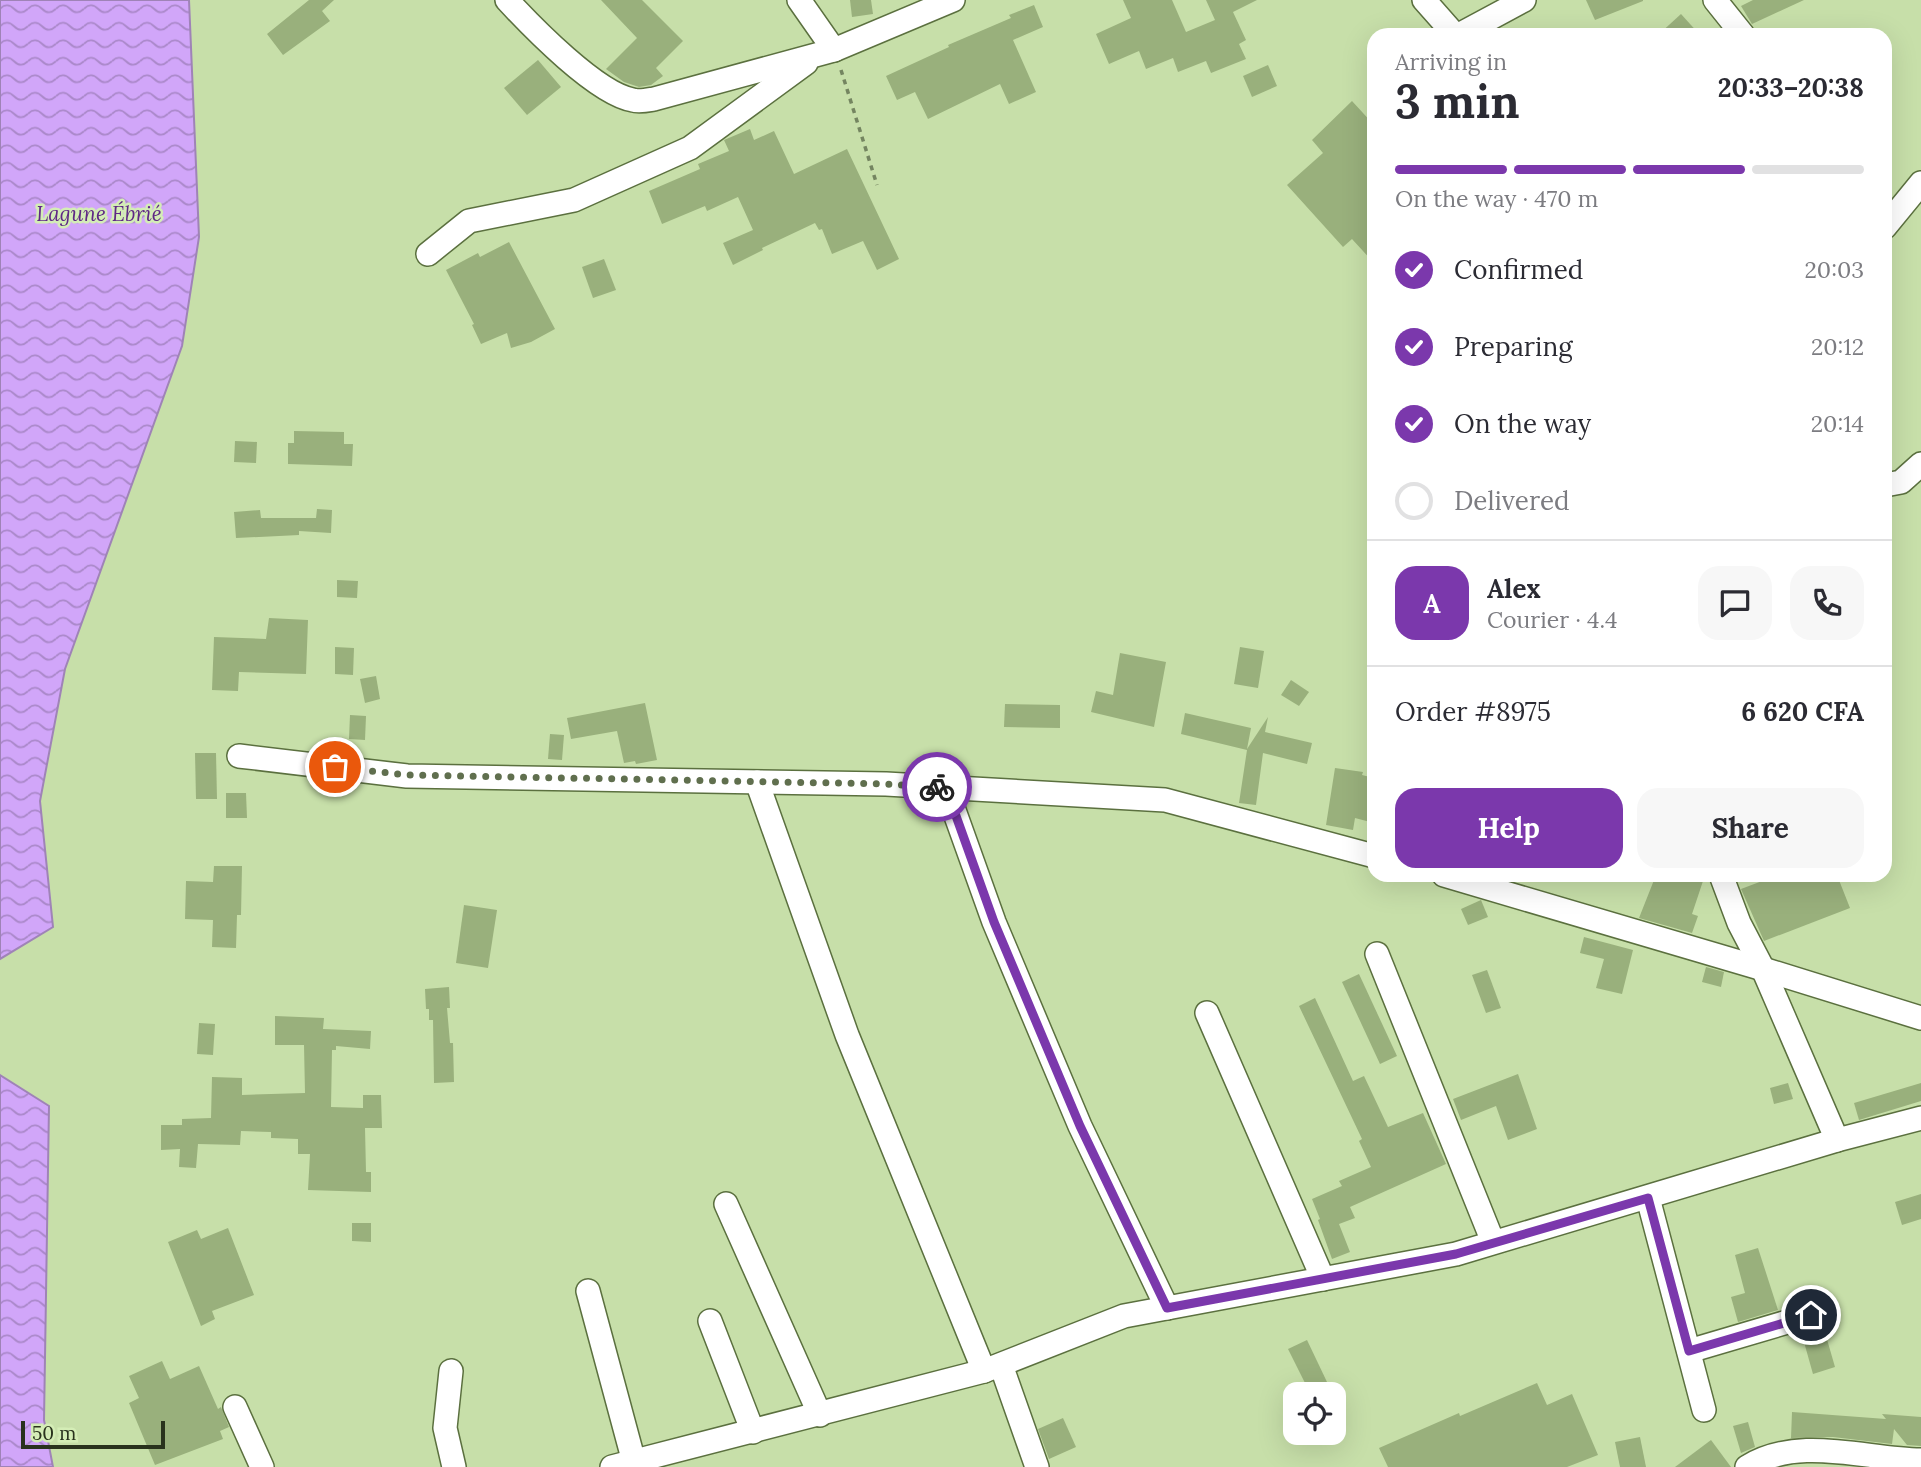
<!DOCTYPE html>
<html lang="en">
<head>
<meta charset="utf-8">
<style>
  body { margin:0; font-family:Lora,serif; background:#f7f7f7; color:#2b2b33; height:100vh; display:flex; flex-direction:column; font-size:26px; white-space:nowrap }
  * { box-sizing:border-box; margin:0 }
  p { font-size:23px; color:#7c7c81 }
  .icon { flex:none; width:38px; height:38px; fill:none; stroke:currentColor; stroke-width:2; stroke-linecap:round; stroke-linejoin:round }
  .map { position:relative; flex:1; overflow:hidden }
  .details { position:absolute; left:1367px; top:28px; width:525px; height:854px; display:flex; flex-direction:column; background:#fff; border-radius:21px; box-shadow:0 7px 28px #0002 }
  .details>* { flex:none }
  .controls { position:absolute; left:1283px; top:1382px; display:grid; gap:14px }
  .controls a { display:grid; place-items:center; width:63px; height:63px; border-radius:14px; background:#fff; box-shadow:0 7px 28px #0002; font-size:35px }
  .scale { position:absolute; left:21px; bottom:18px; width:144px; box-sizing:border-box; padding-left:7px; border:4px solid #29321d; border-top:0; font-size:19px; line-height:24px; white-space:nowrap; color:#29321d; -webkit-text-stroke:5px #d4edb6; paint-order:stroke }
  .pin { position:absolute; display:grid; place-items:center; width:60px; height:60px; color:#fff; margin:-30px; border:4px solid #fff; border-radius:50%; box-shadow:0 2px 7px #0007 }
  .courier { position:absolute; display:grid; place-items:center; width:70px; height:70px; margin:-35px; border:5px solid #7b38ac; border-radius:50%; background:#fff; color:#222; box-shadow:0 2px 9px #0007 }
  .headline em { font-style:normal; font-weight:700 }
  .headline div { display:flex; flex-direction:column-reverse }
  .headline { display:flex; align-items:center; justify-content:space-between; height:119px; padding:0 28px }
  h1 { font-size:46px; font-weight:700; line-height:52px }
  .bar { display:grid; grid-template-columns:repeat(4,1fr); gap:10px 7px; align-content:center; height:84px; padding:0 28px }
  .bar i { height:9px; border-radius:5px; background:#e1e1e2 }
  .bar .selected { background:#7b38ac }
  .bar p { grid-column:span 4 }
  .line { display:flex; align-items:center; gap:18px; padding:0 28px; border-top:2px solid #e1e1e2 }
  .line div { flex:1 }
  .round { display:grid; place-items:center; flex:none; width:74px; height:74px; border-radius:21px; background:#f7f7f7 }
  ol { padding:0 28px; list-style:none }
  li { display:flex; align-items:center; gap:21px; height:77px }
  li p { margin-inline-start:auto }
  li .icon { padding:7px; border-radius:50%; background:#7b38ac; color:#fff; stroke-width:4 }
  li:last-child { color:#7c7c81 }
  li i { width:38px; height:38px; border:4px solid #e1e1e2; border-radius:50% }
  .button { display:flex; gap:14px; margin-top:auto; padding:14px 28px }
  .button a { flex:1; height:80px; border-radius:21px; background:#7b38ac; color:#fff; font-size:28px; font-weight:700; line-height:80px; text-align:center }
  .button a+a { background:#f7f7f7; color:#2b2b33 }
  .map>svg:first-child { display:block }
  .water { fill:url(#water-waves); stroke:#9f83b7; stroke-width:2 }
  .building { fill:#99b07c }
  .lines { fill:none; stroke-linecap:round; stroke-linejoin:round }
  .street-casing { stroke:#5b703f; stroke-width:26 }
  .path { stroke:#748560; stroke-width:3.5; stroke-dasharray:5 5; stroke-linecap:butt }
  .street { stroke:#fff; stroke-width:23 }
  .done { stroke:#606f4e; stroke-width:7; stroke-dasharray:0 12.6 }
  .route { stroke:#7b38ac; stroke-width:9 }
  .labels { text-anchor:middle; stroke-width:5; stroke-linejoin:round; paint-order:stroke }
  .water-label { font-size:21px; font-style:italic; fill:#5e2785; stroke:#d4edb6 }
</style>
</head>
<body>
<div class="map">
<svg width="1921" height="1467" viewBox="0 0 1921 1467">
  <defs>
    <pattern id="water-waves" width="16" height="10" patternUnits="userSpaceOnUse" patternTransform="scale(1.75)"><rect width="16" height="10" fill="#d1a6f9"/><path d="M0 5q4-4 8 0t8 0" fill="none" stroke="#aa88c9"/></pattern>
  </defs>
  <rect width="100%" height="100%" fill="#c7dfa9"/>
  <!-- water -->
  <g class="water">
    <polygon points="0,0 189,0 199,237 182,346 65,669 40,801 53,927 0,959"/>
    <polygon points="0,1075 49,1106 44,1420 53,1467 0,1467"/>
  </g>
  <!-- building -->
  <g class="building">
    <polygon points="309,0 334,0 322,11 330,21 283,55 267,34"/>
    <polygon points="601,0 642,0 683,41 656,68 663,76 651,85 639,87 624,82 606,69 637,38"/>
    <polygon points="850,0 871,0 873,14 852,17"/>
    <polygon points="1123,0 1172,0 1186,32 1215,20 1206,0 1257,0 1233,12 1246,40 1239,44 1246,59 1211,73 1206,61 1178,72 1173,58 1146,69 1139,51 1109,64 1096,34 1131,18"/>
    <polygon points="1586,0 1643,0 1643,1 1595,20"/>
    <polygon points="1753,0 1804,0 1752,24 1741,6"/>
    <polygon points="1034,5 1043,27 1013,40 1036,92 1009,104 1000,84 928,119 915,92 897,100 886,76 949,47 948,45 1011,18 1009,15"/>
    <polygon points="1681,14 1700,35 1658,35"/>
    <polygon points="538,60 561,87 527,115 504,88"/>
    <polygon points="1268,65 1277,86 1252,97 1243,76"/>
    <polygon points="1352,101 1374,125 1374,263 1352,239 1343,247 1287,185 1323,153 1312,140"/>
    <polygon points="750,129 754,140 774,131 794,174 847,149 899,259 877,270 863,241 832,254 822,229 819,230 815,223 762,248 763,250 733,265 723,243 753,230 738,197 707,211 705,206 662,224 649,191 700,169 698,164 729,151 724,140"/>
    <polygon points="509,242 555,329 531,342 511,348 507,333 481,344 472,325 474,324 446,270 478,253 480,257"/>
    <polygon points="604,259 616,290 593,298 582,267"/>
    <polygon points="294,431 344,432 344,444 353,444 352,466 288,464 288,443 294,443"/>
    <polygon points="235,441 257,442 256,463 234,462"/>
    <polygon points="317,509 332,510 331,533 299,531 299,535 236,538 234,512 260,510 261,518 316,518"/>
    <polygon points="337,580 358,581 357,598 337,597"/>
    <polygon points="269,618 308,620 306,674 239,672 238,691 212,690 214,637 266,639"/>
    <polygon points="335,647 354,648 353,675 335,674"/>
    <polygon points="1240,647 1264,651 1258,688 1234,684"/>
    <polygon points="1120,653 1166,662 1154,727 1091,712 1096,691 1113,695"/>
    <polygon points="376,676 380,699 365,703 360,679"/>
    <polygon points="1291,680 1309,692 1299,706 1281,695"/>
    <polygon points="645,703 657,760 636,764 635,761 624,763 617,731 571,739 567,718"/>
    <polygon points="1005,704 1060,705 1060,728 1004,727"/>
    <polygon points="1185,713 1251,728 1247,749 1268,717 1265,732 1312,743 1307,764 1263,753 1256,805 1239,803 1247,750 1181,734"/>
    <polygon points="350,715 366,716 365,740 349,739"/>
    <polygon points="550,734 564,735 562,760 548,759"/>
    <polygon points="195,753 216,753 217,799 196,799"/>
    <polygon points="1335,768 1363,772 1362,775 1374,778 1374,823 1355,818 1353,830 1326,825"/>
    <polygon points="226,793 246,793 247,818 226,818"/>
    <polygon points="214,866 242,866 241,915 237,915 236,948 212,947 213,920 185,919 186,881 213,882"/>
    <polygon points="1656,875 1705,875 1692,914 1698,916 1692,933 1639,918"/>
    <polygon points="1778,875 1837,875 1850,908 1764,941 1741,889"/>
    <polygon points="1481,900 1488,917 1468,925 1461,909"/>
    <polygon points="464,905 497,910 488,968 456,963"/>
    <polygon points="1584,937 1633,950 1622,994 1596,988 1604,959 1580,953"/>
    <polygon points="1706,967 1724,972 1721,987 1702,982"/>
    <polygon points="1487,970 1501,1008 1486,1013 1472,975"/>
    <polygon points="1359,974 1397,1056 1380,1064 1342,982"/>
    <polygon points="449,987 450,1008 447,1008 450,1043 453,1043 454,1082 434,1083 433,1020 429,1020 429,1009 426,1009 425,989"/>
    <polygon points="1315,998 1353,1081 1364,1076 1388,1127 1423,1113 1446,1164 1350,1207 1355,1218 1339,1224 1350,1252 1332,1259 1318,1220 1320,1219 1312,1199 1342,1186 1339,1181 1371,1167 1359,1141 1362,1139 1299,1006"/>
    <polygon points="275,1016 324,1018 323,1029 371,1031 370,1049 336,1046 336,1050 332,1050 331,1107 363,1108 363,1095 381,1095 382,1128 365,1128 366,1172 371,1172 371,1192 308,1190 310,1154 298,1154 298,1139 271,1138 271,1132 241,1131 240,1145 198,1144 196,1168 179,1167 180,1149 161,1150 161,1125 182,1125 182,1119 211,1118 212,1077 242,1078 242,1095 305,1093 304,1045 275,1045"/>
    <polygon points="199,1023 215,1024 213,1055 197,1054"/>
    <polygon points="1518,1074 1537,1129 1508,1140 1496,1106 1461,1120 1453,1099"/>
    <polygon points="1788,1083 1793,1099 1774,1104 1770,1088"/>
    <polygon points="1921,1083 1921,1101 1859,1120 1854,1103"/>
    <polygon points="1921,1194 1921,1219 1902,1225 1895,1202"/>
    <polygon points="352,1223 371,1223 371,1242 352,1241"/>
    <polygon points="228,1228 254,1295 212,1311 215,1319 201,1326 168,1242 197,1230 201,1239"/>
    <polygon points="1758,1248 1778,1310 1738,1322 1731,1297 1745,1293 1735,1255"/>
    <polygon points="1824,1329 1835,1367 1813,1374 1802,1335"/>
    <polygon points="1307,1340 1327,1382 1309,1391 1288,1349"/>
    <polygon points="162,1361 170,1379 199,1366 218,1409 221,1407 229,1427 220,1431 223,1439 155,1465 129,1403 139,1398 129,1376"/>
    <polygon points="1537,1383 1547,1405 1572,1394 1598,1455 1567,1467 1388,1467 1379,1448 1459,1413 1460,1416"/>
    <polygon points="1792,1412 1886,1419 1882,1414 1921,1417 1921,1446 1907,1445 1894,1429 1892,1444 1833,1437 1791,1438"/>
    <polygon points="1063,1418 1076,1447 1049,1459 1038,1429"/>
    <polygon points="1748,1422 1755,1447 1741,1453 1733,1426"/>
    <polygon points="1640,1437 1646,1467 1620,1467 1615,1442"/>
    <polygon points="1711,1440 1731,1467 1675,1467"/>
  </g>
  <g class="lines">
    <defs>
      <g id="street">
        <path d="M 507,0 C 532,27 597,94 633,100 C 639,102 648,100 654,99 L 834,50 L 953,0"/>
        <polyline points="799,0 834,50"/>
        <polyline points="1424,0 1455,35"/>
        <polyline points="1715,0 1743,35"/>
        <polyline points="1459,35 1524,0"/>
        <polyline points="1885,227 1921,183"/>
        <polyline points="428,254 469,221 574,200 690,148 806,63"/>
        <polyline points="1885,485 1901,482 1921,464"/>
        <polyline points="239,756 407,776 886,784 1165,800 1374,856"/>
        <polyline points="757,782 847,1035 984,1371"/>
        <polyline points="946,788 994,922 1080,1126 1167,1308"/>
        <polyline points="1444,875 1763,969 1921,1018"/>
        <polyline points="1721,875 1739,923 1763,969 1837,1140"/>
        <polyline points="1377,954 1493,1242"/>
        <polyline points="1207,1013 1323,1279"/>
        <polyline points="1648,1198 1704,1410"/>
        <polyline points="726,1204 820,1415"/>
        <polyline points="588,1291 634,1462"/>
        <polyline points="710,1321 753,1432"/>
        <polyline points="1689,1351 1811,1315"/>
        <polyline points="1001,1365 1037,1467"/>
        <polyline points="451,1371 445,1428 454,1467"/>
        <polyline points="235,1407 262,1467"/>
        <polyline points="612,1467 984,1371 1124,1316 1456,1254 1837,1140 1921,1118"/>
        <path d="M 1747,1467 C 1799,1435 1864,1459 1921,1460"/>
      </g>
    </defs>
    <!-- street casing -->
    <use href="#street" class="street-casing"/>
    <!-- path -->
    <polyline class="path" points="841,70 877,185"/>
    <!-- street -->
    <use href="#street" class="street"/>
  </g>
  <g class="lines">
    <!-- done -->
    <polyline class="done" points="335,767 407,775 886,784 937,787"/>
    <!-- route -->
    <polyline class="route" points="937,787 946,788 994,922 1080,1126 1167,1308 1456,1254 1648,1198 1689,1351 1811,1315"/>
  </g>
  <g class="labels">
    <!-- water labels -->
    <g class="water-label">
      <text x="99" y="221">Lagune Ébrié</text>
    </g>
  </g>
</svg>
<div class="controls">
<a><svg class="icon" aria-label="locate" viewBox="0 0 24 24"><circle cx="12" cy="12" r="6"/><path d="M12 2v4M12 18v4M2 12h4M18 12h4"/></svg></a>
</div>
<div class="scale">50 m</div>
<div class="pin" style="left:335px;top:767px;background:#ea580c"><svg class="icon" aria-label="bag" viewBox="0 0 24 24"><path d="M5 8h14l-1 12H6zM9 8a3 3 0 0 1 6 0"/></svg></div>
<div class="pin" style="left:1811px;top:1315px;background:#1f2937"><svg class="icon" aria-label="home" viewBox="0 0 24 24"><path d="M3 11l9-7 9 7M6 9v11h12V9"/></svg></div>
<div class="courier" style="left:937px;top:787px"><svg class="icon" aria-label="bike" viewBox="0 0 24 24"><circle cx="6" cy="16" r="4"/><circle cx="18" cy="16" r="4"/><path d="M6 16l4-8h5l3 8M10 8l3 8H6M13 5h3"/></svg></div>
<section class="details">
<div class="headline"><div><h1>3 min</h1><p>Arriving in</p></div><em>20:33–20:38</em></div>
<div class="bar"><i class="selected"></i><i class="selected"></i><i class="selected"></i><i></i><p>On the way · 470 m</p></div>
<ol>
<li><svg class="icon" aria-label="check" viewBox="0 0 24 24"><path d="M5 12l5 5 9-10"/></svg>Confirmed<p>20:03</p></li>
<li><svg class="icon" aria-label="check" viewBox="0 0 24 24"><path d="M5 12l5 5 9-10"/></svg>Preparing<p>20:12</p></li>
<li><svg class="icon" aria-label="check" viewBox="0 0 24 24"><path d="M5 12l5 5 9-10"/></svg>On the way<p>20:14</p></li>
<li><i></i>Delivered</li>
</ol>
<div class="line" style="height:126px"><b class="round" style="background:#7b38ac;color:#fff">A</b><div><b>Alex</b><p>Courier · 4.4</p></div><a class="round"><svg class="icon" aria-label="chat" viewBox="0 0 24 24"><path d="M4 5h16v11H9l-5 4z"/></svg></a><a class="round"><svg class="icon" aria-label="phone" viewBox="0 0 24 24"><path d="M5 4h4l2 5-3 2q2 4 5 5l2-3 5 2v4C11 20 4 13 5 4z"/></svg></a></div>
<div class="line" style="height:91px"><div>Order #8975</div><b>6 620 CFA</b></div>
<div class="button"><a>Help</a><a>Share</a></div>
</section>
</div>
</body>
</html>
